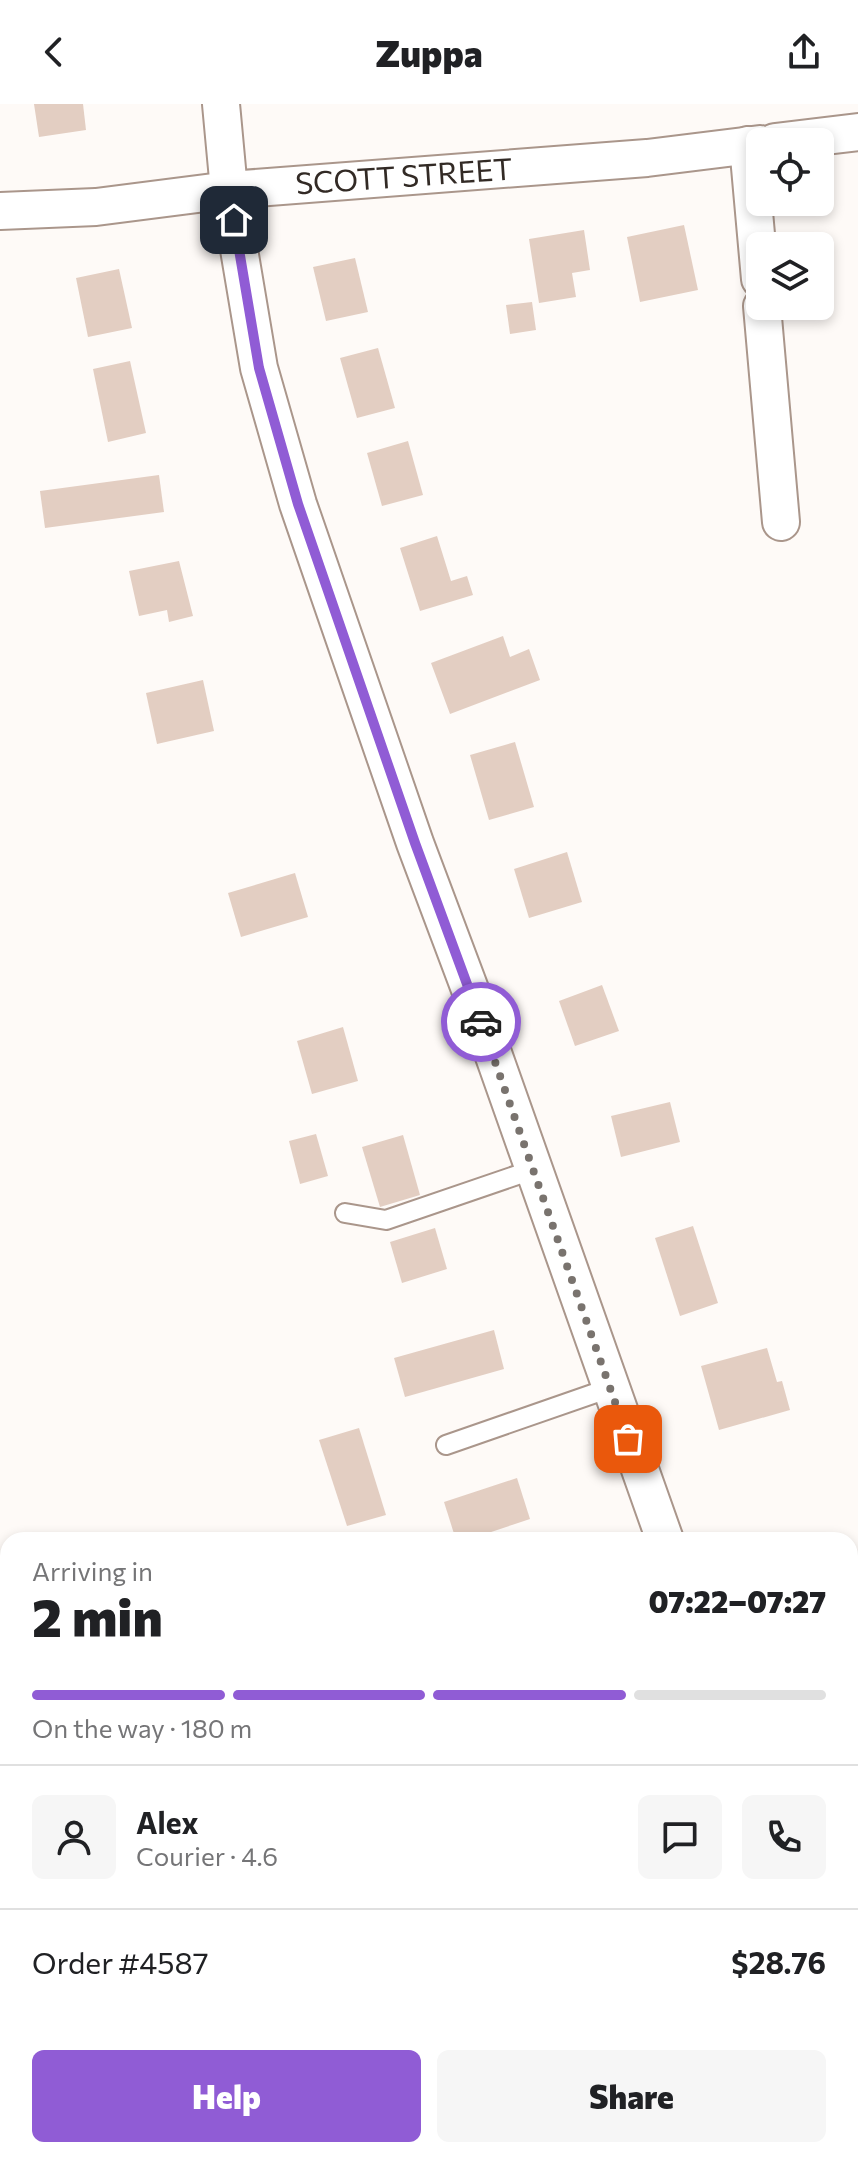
<!DOCTYPE html>
<html lang="en">
<head>
<meta charset="utf-8">
<style>
  body { margin:0; font-family:Commissioner,sans-serif; background:#f6f6f6; color:#202124; height:100vh; display:flex; flex-direction:column; font-size:30px; white-space:nowrap }
  * { box-sizing:border-box; margin:0 }
  p { font-size:26px; color:#757577 }
  .icon { flex:none; width:44px; height:44px; fill:none; stroke:currentColor; stroke-width:2; stroke-linecap:round; stroke-linejoin:round }
  .map { position:relative; flex:1; overflow:hidden }
  .drawer { position:absolute; left:0px; top:1428px; width:858px; height:626px; display:flex; flex-direction:column; background:#fff; border-radius:24px 24px 0 0; box-shadow:0 4px 12px #0003 }
  .drawer>* { flex:none }
  .buttons { position:absolute; left:746px; top:24px; display:grid; gap:16px }
  .buttons a { display:grid; place-items:center; width:88px; height:88px; border-radius:12px; background:#fff; box-shadow:0 4px 12px #0003; font-size:40px }
  .pin { position:absolute; display:grid; place-items:center; width:68px; height:68px; color:#fff; margin:-34px; border-radius:16px; box-shadow:0 4px 12px #0006 }
  .courier { position:absolute; display:grid; place-items:center; width:80px; height:80px; margin:-40px; border:6px solid #905cd5; border-radius:50%; background:#fff; color:#222; box-shadow:0 2px 10px #0007 }
  .summary em { font-style:normal; font-weight:800 }
  .summary div { display:flex; flex-direction:column-reverse }
  .summary { display:flex; align-items:center; justify-content:space-between; height:136px; padding:0 32px }
  h1 { font-size:52px; font-weight:800; line-height:60px }
  .bar { display:grid; grid-template-columns:repeat(4,1fr); gap:12px 8px; align-content:center; height:96px; padding:0 32px }
  .bar i { height:10px; border-radius:6px; background:#e0e0e0 }
  .bar .on { background:#905cd5 }
  .bar p { grid-column:span 4 }
  .line { display:flex; align-items:center; gap:20px; padding:0 32px; border-top:2px solid #e0e0e0 }
  .line div { flex:1 }
  .round { display:grid; place-items:center; flex:none; width:84px; height:84px; border-radius:12px; background:#f6f6f6 }
  .button { display:flex; gap:16px; margin-top:auto; padding:16px 32px }
  .button a { flex:1; height:92px; border-radius:12px; background:#905cd5; color:#fff; font-size:32px; font-weight:800; line-height:92px; text-align:center }
  .button a+a { background:#f6f6f6; color:#202124 }
  header { display:flex; justify-content:space-between; align-items:center; height:104px; padding:0 32px; background:#fff; font-size:36px; font-weight:800 }
  .map>svg:first-child { display:block }
  .lines { fill:none; stroke-linecap:round; stroke-linejoin:round }
  .stream { stroke:#319ea6; stroke-width:9 }
  .building { fill:#e3cec2 }
  .service-casing { stroke:#aa968b; stroke-width:22 }
  .minor-casing { stroke:#aa968b; stroke-width:40 }
  .service { stroke:#fff; stroke-width:18 }
  .minor { stroke:#fff; stroke-width:36 }
  .done { stroke:#79736e; stroke-width:8; stroke-dasharray:0 14.4 }
  .route { stroke:#905cd5; stroke-width:10 }
  .labels { text-anchor:middle; stroke-width:8; stroke-linejoin:round; paint-order:stroke }
  .street-label { font-size:30px; fill:#322a25; stroke:#fff }
</style>
</head>
<body>
<header><svg class="icon" aria-label="back" viewBox="0 0 24 24"><path d="M15 5l-7 7 7 7"/></svg>Zuppa<svg class="icon" aria-label="share" viewBox="0 0 24 24"><path d="M12 15V3M7 8l5-5 5 5M5 13v7h14v-7"/></svg></header>
<div class="map">
<svg width="858" height="2053" viewBox="0 0 858 2053">
  <rect width="100%" height="100%" fill="#fefaf7"/>
  <g class="lines">
    <!-- stream -->
    <g class="stream">
      <polyline points="850,2027 852,2025"/>
      <polyline points="836,2053 840,2046"/>
    </g>
  </g>
  <!-- building -->
  <g class="building">
    <polygon points="34,0 83,0 86,26 39,33"/>
    <polygon points="684,121 698,186 640,198 627,133"/>
    <polygon points="584,126 590,166 572,169 576,193 539,199 529,135"/>
    <polygon points="355,154 368,208 326,217 313,163"/>
    <polygon points="119,165 132,224 88,233 76,174"/>
    <polygon points="532,198 536,226 510,230 506,201"/>
    <polygon points="378,244 395,304 357,314 340,254"/>
    <polygon points="130,257 146,329 108,338 93,265"/>
    <polygon points="408,337 423,391 382,402 367,349"/>
    <polygon points="159,371 164,408 45,424 40,387"/>
    <polygon points="437,432 451,477 467,472 473,491 420,507 400,444"/>
    <polygon points="179,457 193,512 169,518 167,506 139,512 129,467"/>
    <polygon points="503,532 510,553 529,545 540,576 450,610 431,559"/>
    <polygon points="203,576 214,627 157,640 146,589"/>
    <polygon points="515,638 534,703 489,716 470,651"/>
    <polygon points="567,748 582,798 529,814 514,765"/>
    <polygon points="295,769 308,813 241,833 228,789"/>
    <polygon points="602,881 619,927 575,942 559,897"/>
    <polygon points="343,923 358,977 312,990 297,937"/>
    <polygon points="670,998 680,1038 621,1053 611,1012"/>
    <polygon points="316,1030 328,1072 300,1080 289,1037"/>
    <polygon points="403,1031 420,1091 380,1103 362,1043"/>
    <polygon points="693,1122 718,1199 680,1212 655,1134"/>
    <polygon points="435,1124 447,1165 402,1179 390,1138"/>
    <polygon points="494,1226 504,1265 405,1293 394,1254"/>
    <polygon points="767,1244 777,1278 782,1277 790,1306 719,1326 701,1262"/>
    <polygon points="359,1324 386,1411 347,1422 319,1336"/>
    <polygon points="517,1374 530,1415 467,1436 456,1436 444,1398"/>
  </g>
  <g class="lines">
    <defs>
      <g id="service">
        <polyline points="345,1109 386,1116 532,1066"/>
        <polyline points="446,1341 610,1284"/>
        <polyline points="0,1985 8,1986"/>
        <polyline points="150,2046 160,2053"/>
      </g>
      <g id="minor">
        <polyline points="221,0 229,86 259,264 298,400 415,739 477,904 665,1436"/>
        <polyline points="775,38 858,28"/>
        <polyline points="748,41 760,175"/>
        <polyline points="0,107 96,103 229,86 647,54 760,40"/>
        <polyline points="762,202 781,418"/>
        <polyline points="850,1968 858,1989"/>
      </g>
    </defs>
    <!-- service casing -->
    <use href="#service" class="service-casing"/>
    <!-- minor casing -->
    <use href="#minor" class="minor-casing"/>
    <!-- service -->
    <use href="#service" class="service"/>
    <!-- minor -->
    <use href="#minor" class="minor"/>
  </g>
  <g class="lines">
    <!-- done -->
    <polyline class="done" points="481,918 628,1335"/>
    <!-- route -->
    <polyline class="route" points="234,116 259,264 298,400 415,739 481,918"/>
  </g>
  <g class="labels">
    <!-- street labels -->
    <g class="street-label">
      <text transform="translate(404 73) rotate(-4)" y="10">SCOTT STREET</text>
    </g>
  </g>
</svg>
<div class="buttons">
<a><svg class="icon" aria-label="locate" viewBox="0 0 24 24"><circle cx="12" cy="12" r="6"/><path d="M12 2v4M12 18v4M2 12h4M18 12h4"/></svg></a>
<a><svg class="icon" aria-label="layers" viewBox="0 0 24 24"><path d="M12 4l9 5-9 5-9-5zM3 14l9 5 9-5"/></svg></a>
</div>
<div class="pin" style="left:628px;top:1335px;background:#ea580c"><svg class="icon" aria-label="bag" viewBox="0 0 24 24"><path d="M5 8h14l-1 12H6zM9 8a3 3 0 0 1 6 0"/></svg></div>
<div class="pin" style="left:234px;top:116px;background:#1f2937"><svg class="icon" aria-label="home" viewBox="0 0 24 24"><path d="M3 11l9-7 9 7M6 9v11h12V9"/></svg></div>
<div class="courier" style="left:481px;top:918px"><svg class="icon" aria-label="car" viewBox="0 0 24 24"><path d="M5 17H2v-5l4-1 3-4h7l3 4 3 1v5h-3M9 17h6M6 11h13"/><circle cx="7" cy="17" r="2"/><circle cx="17" cy="17" r="2"/></svg></div>
<section class="drawer">
<div class="summary"><div><h1>2 min</h1><p>Arriving in</p></div><em>07:22–07:27</em></div>
<div class="bar"><i class="on"></i><i class="on"></i><i class="on"></i><i></i><p>On the way · 180 m</p></div>
<div class="line" style="height:144px"><a class="round"><svg class="icon" aria-label="person" viewBox="0 0 24 24"><circle cx="12" cy="8" r="4"/><path d="M4 21q1-7 8-7t8 7"/></svg></a><div><b>Alex</b><p>Courier · 4.6</p></div><a class="round"><svg class="icon" aria-label="chat" viewBox="0 0 24 24"><path d="M4 5h16v11H9l-5 4z"/></svg></a><a class="round"><svg class="icon" aria-label="phone" viewBox="0 0 24 24"><path d="M5 4h4l2 5-3 2q2 4 5 5l2-3 5 2v4C11 20 4 13 5 4z"/></svg></a></div>
<div class="line" style="height:104px"><div>Order #4587</div><b>$28.76</b></div>
<div class="button"><a>Help</a><a>Share</a></div>
</section>
</div>
</body>
</html>
